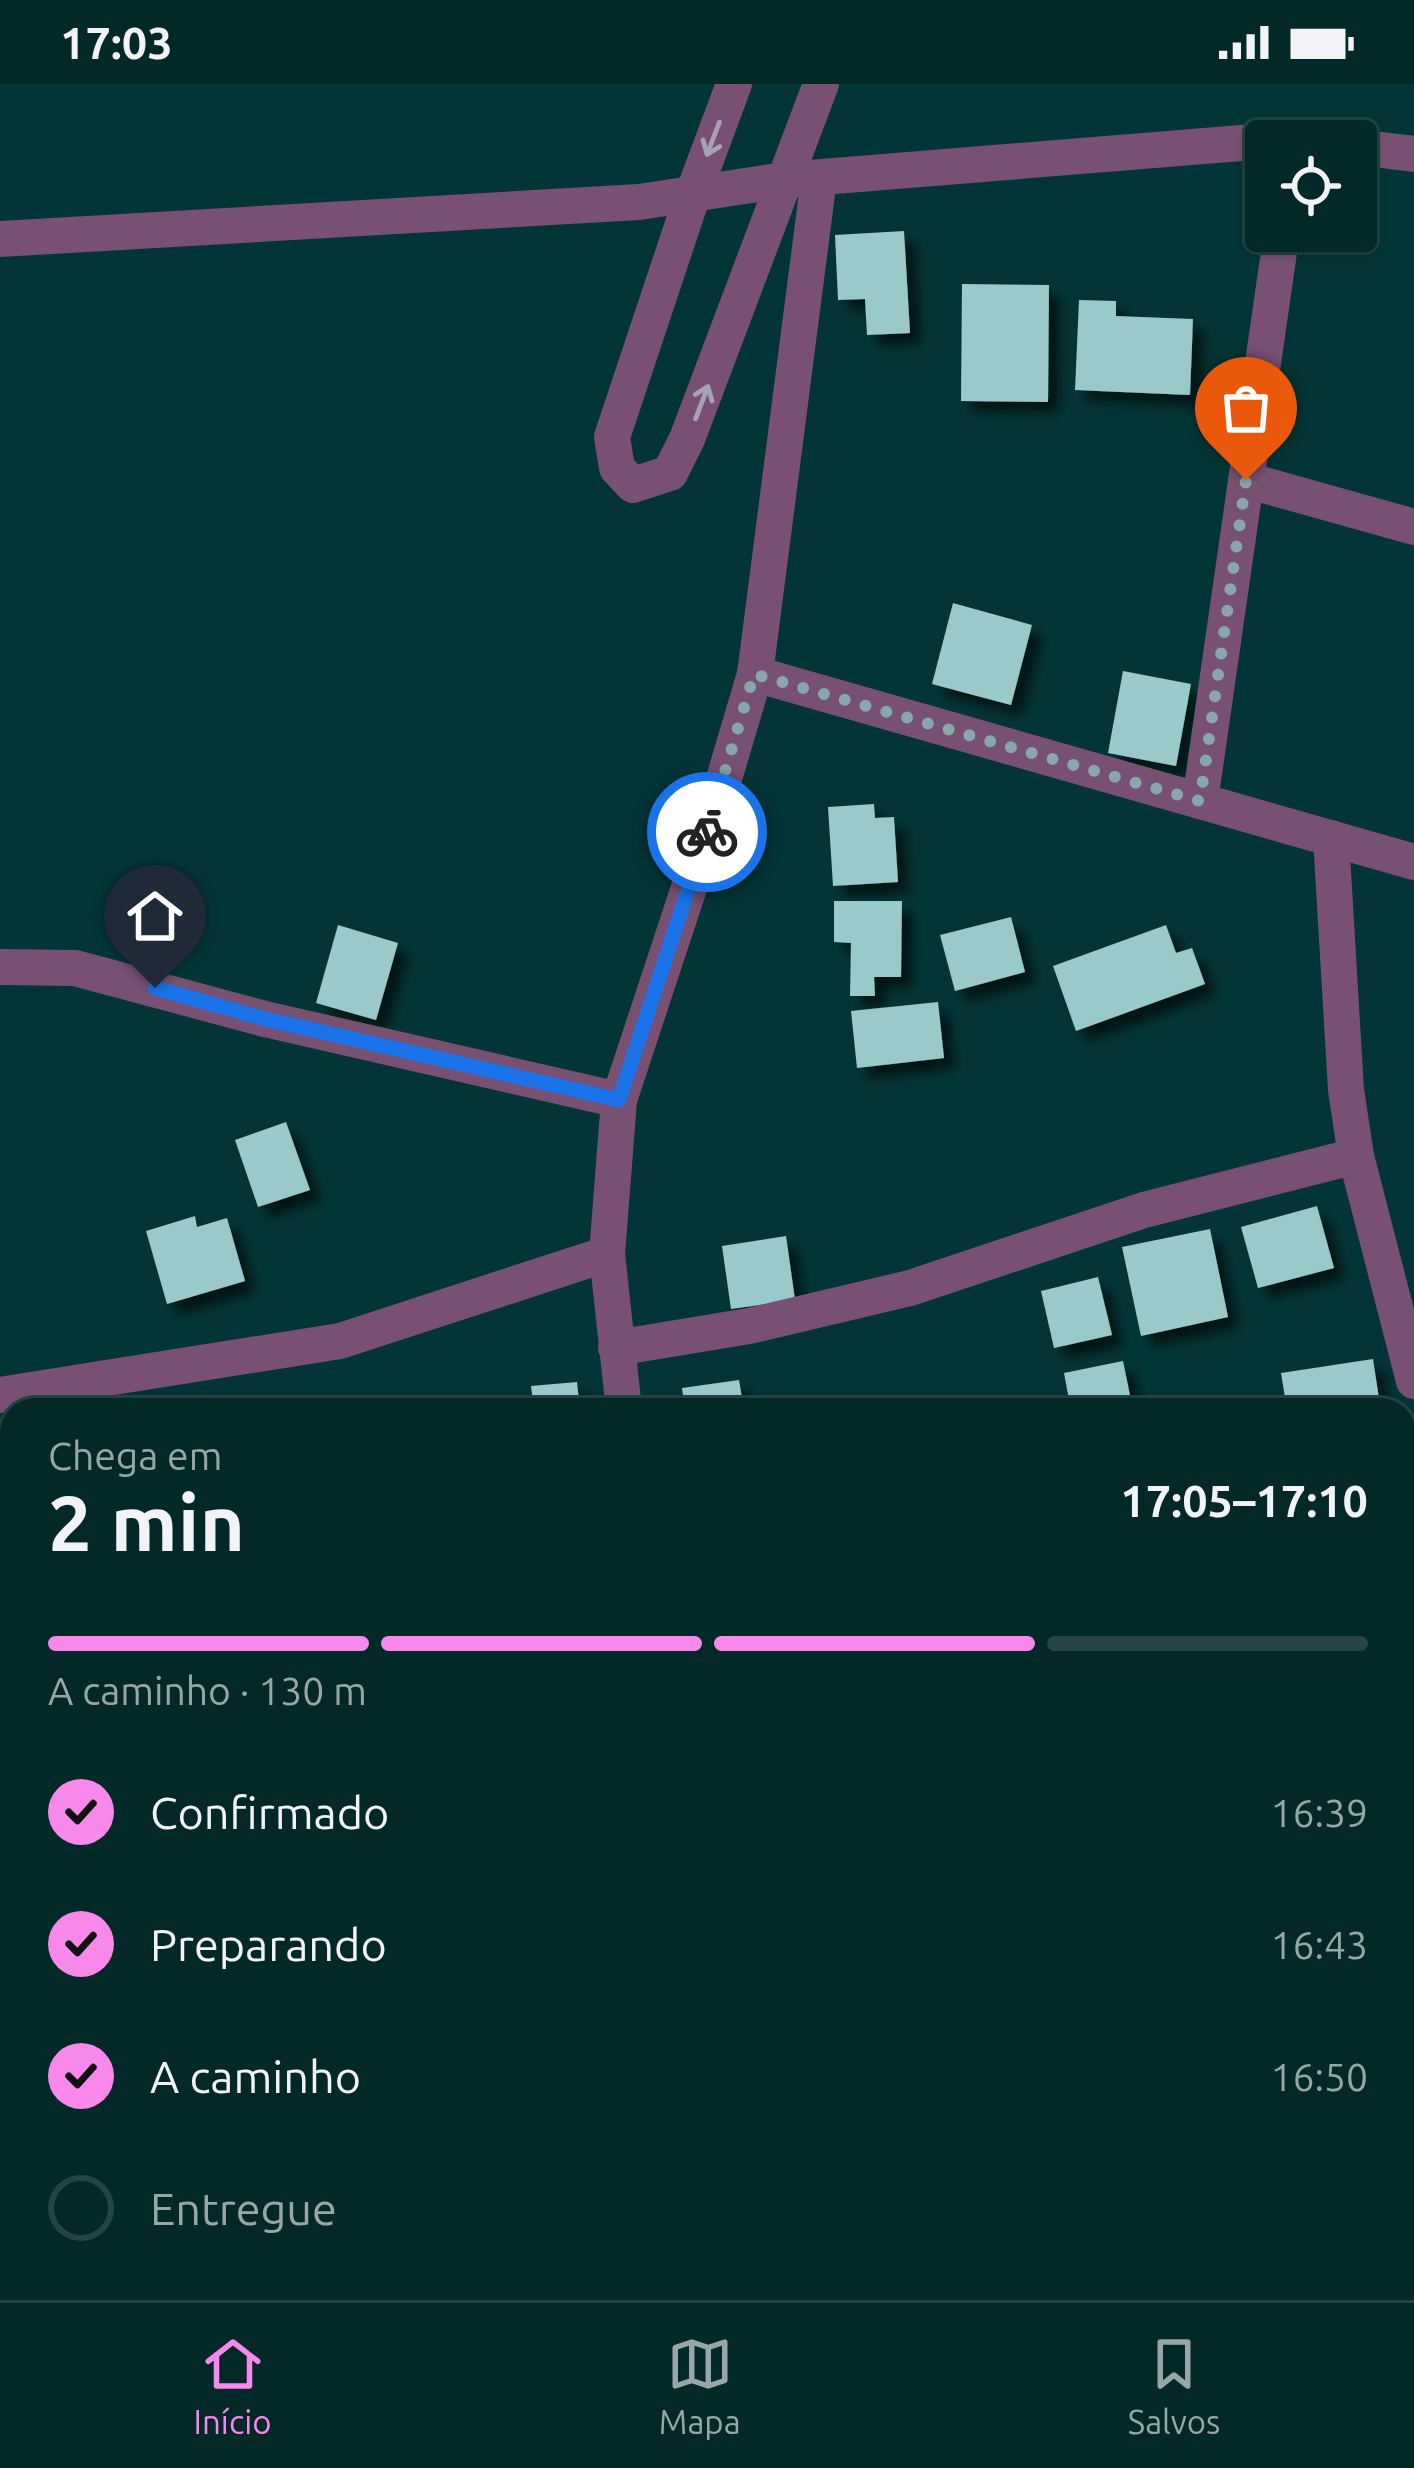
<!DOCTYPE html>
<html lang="pt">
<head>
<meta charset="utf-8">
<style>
  body { margin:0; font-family:Ubuntu,sans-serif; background:#113434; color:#f1f3f6; height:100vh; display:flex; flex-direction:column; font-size:45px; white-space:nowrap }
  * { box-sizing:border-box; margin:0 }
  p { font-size:39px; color:#97a6a8 }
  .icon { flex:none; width:66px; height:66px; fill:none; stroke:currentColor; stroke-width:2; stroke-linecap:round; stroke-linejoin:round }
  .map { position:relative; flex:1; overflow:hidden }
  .details { position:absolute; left:0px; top:1314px; width:1416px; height:903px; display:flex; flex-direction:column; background:#032828; border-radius:36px 36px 0 0; box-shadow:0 3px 9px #0004,0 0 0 3px #244445 }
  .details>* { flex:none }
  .tools { position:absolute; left:1245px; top:36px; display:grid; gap:24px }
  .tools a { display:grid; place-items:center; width:132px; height:132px; border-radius:12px; background:#032828; box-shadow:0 3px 9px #0004,0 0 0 3px #244445; font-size:60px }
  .pin { position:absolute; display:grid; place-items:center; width:102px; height:102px; color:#fff; margin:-123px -51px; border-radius:50% 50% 50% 0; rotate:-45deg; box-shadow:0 0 12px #0007 }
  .pin .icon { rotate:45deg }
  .courier { position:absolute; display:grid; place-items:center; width:120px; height:120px; margin:-60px; border:9px solid #1a73e8; border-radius:50%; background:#fff; color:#222; box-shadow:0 3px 15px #0007 }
  .summary em { font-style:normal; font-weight:700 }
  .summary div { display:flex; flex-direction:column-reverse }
  .summary { display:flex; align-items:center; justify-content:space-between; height:204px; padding:0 48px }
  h1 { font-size:78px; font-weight:700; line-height:90px }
  .bar { display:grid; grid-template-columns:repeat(4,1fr); gap:18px 12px; align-content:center; height:144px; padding:0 48px }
  .bar i { height:15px; border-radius:9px; background:#244445 }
  .bar .selected { background:#f888ea }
  .bar p { grid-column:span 4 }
  ol { padding:0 48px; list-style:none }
  li { display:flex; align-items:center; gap:36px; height:132px }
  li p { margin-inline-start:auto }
  li .icon { padding:12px; border-radius:50%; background:#f888ea; color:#111; stroke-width:4 }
  li:last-child { color:#97a6a8 }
  li i { width:66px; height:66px; border:6px solid #244445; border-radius:50% }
  .status { display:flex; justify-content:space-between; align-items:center; height:84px; padding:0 60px; background:#032828; direction:ltr }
  .status svg { height:33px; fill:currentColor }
  .tabs { display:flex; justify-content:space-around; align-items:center; height:168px; border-top:3px solid #244445; background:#032828; font-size:33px; color:#97a6a8 }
  .tabs a { display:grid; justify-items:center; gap:6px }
  .tabs .selected { color:#f888ea }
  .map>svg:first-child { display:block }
  .building { fill:#9ac9ca; filter:url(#shadow) }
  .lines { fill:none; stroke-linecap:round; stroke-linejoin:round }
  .minor { stroke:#785072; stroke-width:36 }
  .oneway { stroke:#a7a2b1 }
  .done { stroke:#87a7a8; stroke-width:12; stroke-dasharray:0 21.6 }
  .route { stroke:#1a73e8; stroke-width:15 }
</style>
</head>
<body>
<div class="status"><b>17:03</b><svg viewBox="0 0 49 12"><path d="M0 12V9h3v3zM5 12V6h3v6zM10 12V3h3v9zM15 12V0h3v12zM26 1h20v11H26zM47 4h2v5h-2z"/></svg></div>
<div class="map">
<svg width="1414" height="2216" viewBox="0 0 1414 2216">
  <defs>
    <filter id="shadow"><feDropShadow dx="11" dy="11" stdDeviation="6" flood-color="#0009"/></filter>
  </defs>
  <rect width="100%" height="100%" fill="#043536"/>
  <!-- building -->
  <g class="building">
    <polygon points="904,147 910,249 867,251 865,215 838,216 835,151"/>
    <polygon points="962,200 1049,201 1048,318 961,317"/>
    <polygon points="1079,216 1116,217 1116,232 1193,235 1190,311 1075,306"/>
    <polygon points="953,519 1032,541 1011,621 932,600"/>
    <polygon points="1123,587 1191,600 1176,682 1108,669"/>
    <polygon points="874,720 875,734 894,733 898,798 833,802 828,723"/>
    <polygon points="834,817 902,817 901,893 874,893 875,912 850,912 851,859 834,858"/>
    <polygon points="1011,833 1025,888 955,907 940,851"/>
    <polygon points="338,841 398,859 376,936 316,919"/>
    <polygon points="1166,841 1176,869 1192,864 1205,900 1076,947 1053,882"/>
    <polygon points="938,918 944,974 857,984 851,927"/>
    <polygon points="286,1038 310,1106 258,1123 235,1056"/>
    <polygon points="1317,1122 1334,1184 1258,1204 1241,1143"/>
    <polygon points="195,1132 197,1143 227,1134 245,1197 167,1220 146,1147"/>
    <polygon points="1210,1145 1228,1233 1141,1252 1122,1163"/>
    <polygon points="786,1152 795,1216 731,1225 722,1162"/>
    <polygon points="1098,1193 1112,1251 1054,1264 1041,1207"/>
    <polygon points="1373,1275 1379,1315 1359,1319 1360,1326 1287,1326 1281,1289"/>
    <polygon points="1123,1277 1133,1326 1071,1326 1064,1289"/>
    <polygon points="739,1296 744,1326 685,1326 682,1304"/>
    <polygon points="577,1298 580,1326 534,1326 531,1302"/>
    <polygon points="1414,2010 1414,2058 1410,2058 1404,2012"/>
    <polygon points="157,2205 205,2205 207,2214 160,2216"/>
    <polygon points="231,2205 285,2205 285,2216 232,2216"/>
    <polygon points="758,2205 805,2205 805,2206 761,2216"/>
  </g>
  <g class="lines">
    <!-- minor -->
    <g class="minor">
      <polyline points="734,0 693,110 612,353 617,384 633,401 670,389 687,355 821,0"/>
      <polyline points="1270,57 1311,57"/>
      <polyline points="1356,63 1414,70"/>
      <polyline points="0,155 639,118 785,96 1266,57"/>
      <polyline points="1246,396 1414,443"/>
      <polyline points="755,590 1414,778"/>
      <polyline points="1200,717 1282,147"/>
      <polyline points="1331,754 1346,1006 1356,1072 1414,1297"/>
      <polyline points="0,883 75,884 265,935 619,1016"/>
      <polyline points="616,1264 749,1242 910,1204 1144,1126 1356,1072"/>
      <polyline points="0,1311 340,1257 607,1170"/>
      <polyline points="624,1326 607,1170 619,1016 715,725 755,590 819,94"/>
      <polyline points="1404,1464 1414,1491"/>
      <polyline points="0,1591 12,1590"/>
      <polyline points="1404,2190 1414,2216"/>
      <polyline points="1178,2205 1181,2216"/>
      <polyline points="0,2216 20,2205"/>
      <polyline points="362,2216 363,2205"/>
    </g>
  </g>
  <!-- one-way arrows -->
  <defs><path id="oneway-shaft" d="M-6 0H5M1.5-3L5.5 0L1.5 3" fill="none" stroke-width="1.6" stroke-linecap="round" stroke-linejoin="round" transform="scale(3)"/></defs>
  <g class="oneway">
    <use href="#oneway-shaft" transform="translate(713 55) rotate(111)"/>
    <use href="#oneway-shaft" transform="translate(702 318) rotate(-69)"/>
  </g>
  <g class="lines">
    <!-- done -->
    <polyline class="done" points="707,748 754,590 1200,717 1246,396"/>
    <!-- route -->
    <polyline class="route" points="155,904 265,935 619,1016 707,748"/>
  </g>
</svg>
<div class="tools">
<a><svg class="icon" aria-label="locate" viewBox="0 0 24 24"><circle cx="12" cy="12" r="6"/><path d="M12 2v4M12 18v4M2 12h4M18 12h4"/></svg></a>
</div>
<div class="pin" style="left:1246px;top:396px;background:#ea580c"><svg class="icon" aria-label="bag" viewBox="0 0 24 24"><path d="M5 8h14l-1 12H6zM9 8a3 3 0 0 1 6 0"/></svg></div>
<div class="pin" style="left:155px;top:904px;background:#1f2937"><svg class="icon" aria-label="home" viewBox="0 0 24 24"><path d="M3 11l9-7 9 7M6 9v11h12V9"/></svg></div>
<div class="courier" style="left:707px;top:748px"><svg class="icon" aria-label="bike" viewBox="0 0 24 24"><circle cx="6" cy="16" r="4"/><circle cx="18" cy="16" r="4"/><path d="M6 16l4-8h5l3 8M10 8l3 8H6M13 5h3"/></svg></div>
<section class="details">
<div class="summary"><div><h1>2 min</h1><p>Chega em</p></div><em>17:05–17:10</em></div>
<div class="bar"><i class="selected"></i><i class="selected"></i><i class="selected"></i><i></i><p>A caminho · 130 m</p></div>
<ol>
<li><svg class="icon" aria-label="check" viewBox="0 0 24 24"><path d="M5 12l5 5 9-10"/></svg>Confirmado<p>16:39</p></li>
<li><svg class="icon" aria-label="check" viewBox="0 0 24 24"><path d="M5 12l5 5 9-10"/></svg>Preparando<p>16:43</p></li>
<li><svg class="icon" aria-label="check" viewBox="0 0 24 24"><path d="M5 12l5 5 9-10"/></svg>A caminho<p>16:50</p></li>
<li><i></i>Entregue</li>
</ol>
</section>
</div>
<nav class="tabs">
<a class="selected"><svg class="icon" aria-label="home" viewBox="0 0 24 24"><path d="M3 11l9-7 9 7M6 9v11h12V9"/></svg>Início</a>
<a><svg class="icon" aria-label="map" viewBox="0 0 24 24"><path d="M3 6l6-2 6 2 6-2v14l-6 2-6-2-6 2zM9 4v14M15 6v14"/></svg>Mapa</a>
<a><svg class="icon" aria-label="saved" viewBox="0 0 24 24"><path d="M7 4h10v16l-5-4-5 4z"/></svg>Salvos</a>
</nav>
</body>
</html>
